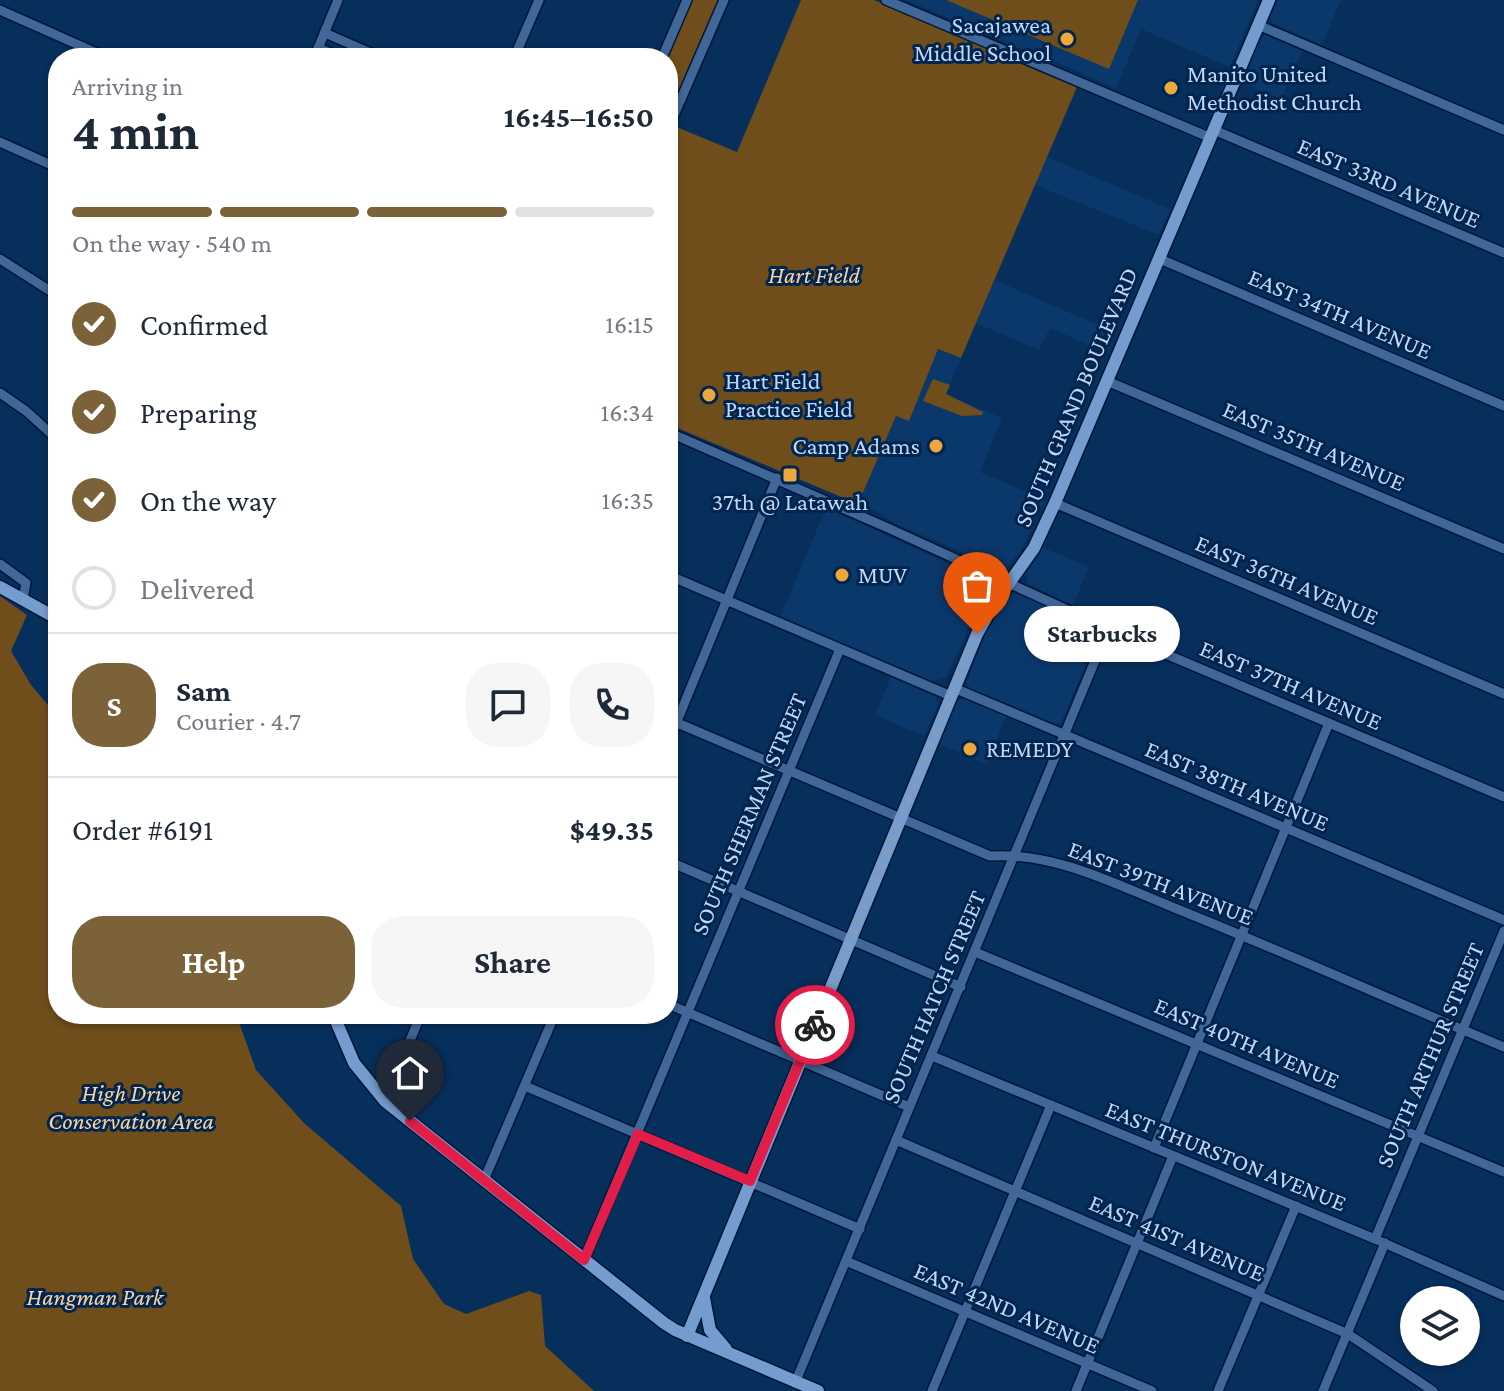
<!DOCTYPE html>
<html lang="en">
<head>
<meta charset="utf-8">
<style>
  body { margin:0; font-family:"Crimson Pro",serif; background:#f6f6f7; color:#1f2937; height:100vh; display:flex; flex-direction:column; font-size:30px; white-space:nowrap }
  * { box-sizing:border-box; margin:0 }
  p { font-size:26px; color:#747a83 }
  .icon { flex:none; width:44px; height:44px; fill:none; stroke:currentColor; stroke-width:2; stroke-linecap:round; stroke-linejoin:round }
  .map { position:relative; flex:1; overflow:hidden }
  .panel { position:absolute; left:48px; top:48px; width:630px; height:976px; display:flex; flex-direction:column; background:#fff; border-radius:32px; box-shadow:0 2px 6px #0004 }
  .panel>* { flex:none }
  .tools { position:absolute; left:1400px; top:1286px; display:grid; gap:16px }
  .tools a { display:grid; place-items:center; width:80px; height:80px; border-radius:50%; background:#fff; box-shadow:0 2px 6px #0004; font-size:40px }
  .pin { position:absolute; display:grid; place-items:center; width:68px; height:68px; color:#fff; margin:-82px -34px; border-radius:50% 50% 50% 0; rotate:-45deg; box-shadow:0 0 8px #0007 }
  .pin .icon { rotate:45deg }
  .courier { position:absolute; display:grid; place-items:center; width:80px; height:80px; margin:-40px; border:6px solid #e11d48; border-radius:50%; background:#fff; color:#222; box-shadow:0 2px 10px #0007 }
  .bubble { position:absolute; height:56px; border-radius:28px; background:#fff; box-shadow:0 2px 6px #0004; font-size:26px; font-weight:700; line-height:56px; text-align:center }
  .head em { font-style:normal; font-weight:700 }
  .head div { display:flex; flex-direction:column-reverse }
  .head { display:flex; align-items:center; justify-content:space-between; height:136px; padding:0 24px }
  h1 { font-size:52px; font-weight:700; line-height:60px }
  .bar { display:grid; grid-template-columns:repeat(4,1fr); gap:12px 8px; align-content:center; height:96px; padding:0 24px }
  .bar i { height:10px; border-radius:6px; background:#e0e1e3 }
  .bar .selected { background:#7c6239 }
  .bar p { grid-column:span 4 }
  .line { display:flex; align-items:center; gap:20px; padding:0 24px; border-top:2px solid #e0e1e3 }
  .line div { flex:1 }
  .round { display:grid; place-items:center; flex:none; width:84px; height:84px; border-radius:32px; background:#f6f6f7 }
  ol { padding:0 24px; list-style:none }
  li { display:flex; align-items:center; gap:24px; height:88px }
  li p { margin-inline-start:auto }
  li .icon { padding:8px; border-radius:50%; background:#7c6239; color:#fff; stroke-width:4 }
  li:last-child { color:#747a83 }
  li i { width:44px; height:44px; border:4px solid #e0e1e3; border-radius:50% }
  .button { display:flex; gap:16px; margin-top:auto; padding:16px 24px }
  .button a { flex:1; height:92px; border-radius:32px; background:#7c6239; color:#fff; font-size:32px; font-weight:700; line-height:92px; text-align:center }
  .button a+a { background:#f6f6f7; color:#1f2937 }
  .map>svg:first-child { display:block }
  .built { fill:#0a386b }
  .green { fill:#6f4e1b }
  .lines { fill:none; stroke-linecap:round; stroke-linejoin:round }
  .minor-casing { stroke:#001738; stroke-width:12 }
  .major-casing { stroke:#001738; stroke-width:15 }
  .minor { stroke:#406798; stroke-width:9 }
  .major { stroke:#759ccf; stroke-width:12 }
  .done { stroke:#809cbe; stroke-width:8; stroke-dasharray:0 14.4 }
  .route { stroke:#e11d48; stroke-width:10 }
  .poi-dot { fill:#eda83b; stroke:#002550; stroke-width:3 }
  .labels { text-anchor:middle; stroke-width:6; stroke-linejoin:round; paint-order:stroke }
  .poi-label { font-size:24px; fill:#c1d7f3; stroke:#002550; text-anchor:start }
  .street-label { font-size:24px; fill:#c1d7f3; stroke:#002550 }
  .park-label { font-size:24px; font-style:italic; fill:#fdd49d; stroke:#002550 }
</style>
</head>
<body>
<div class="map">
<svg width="1504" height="1391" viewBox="0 0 1504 1391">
  <rect width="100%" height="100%" fill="#072f5c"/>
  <!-- built -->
  <g class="built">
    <polygon points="906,0 1258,0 1230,67 1141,29 1116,89 1028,49 1024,50"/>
    <polygon points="1278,0 1341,0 1322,45 1272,23 1270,16"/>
    <polygon points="1265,34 1303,49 1281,99 1241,82 1260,39"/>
    <polygon points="1047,157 1170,209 1159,235 1035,185"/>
    <polygon points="995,280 1116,333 1108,353 1050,328 1039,350 976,323"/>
    <polygon points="938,349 961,358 946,394 1002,418 980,472 1045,500 1020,552 1004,570 892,522 878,512 858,504 896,415 909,421"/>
    <polygon points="826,508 990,582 991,591 973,619 946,677 932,681 780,617"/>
    <polygon points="1042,547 1089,567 1073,605 1028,584 1026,575"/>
    <polygon points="1012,594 1019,594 1095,626 1099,631 1061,723 1056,724 970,688 966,683 990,623"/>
    <polygon points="891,677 936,697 938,704 924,736 875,715"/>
    <polygon points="965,698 1007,715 986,764 939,744 957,701"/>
  </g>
  <!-- green -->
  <g class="green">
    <polygon points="691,0 720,0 677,102 668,104 666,58"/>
    <polygon points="801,0 874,0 1077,87 961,358 938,349 909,421 896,416 858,504 668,424 668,136 674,126 737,152"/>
    <polygon points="946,0 1138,0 1109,69"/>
    <polygon points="933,379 950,385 946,394 983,412 982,415 962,416 923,401"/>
    <polygon points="0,596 27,615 11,651 31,685 58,717 58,1014 236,1014 256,1070 304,1123 401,1206 413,1259 444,1304 466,1314 529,1291 541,1295 545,1346 594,1391 0,1391"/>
  </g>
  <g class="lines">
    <defs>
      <g id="minor">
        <polyline points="886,0 1211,138"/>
        <polyline points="0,10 108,58"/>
        <polyline points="1258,25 1504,130"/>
        <polyline points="325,33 382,58"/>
        <polyline points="318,48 342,58"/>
        <polyline points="314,58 338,0"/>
        <polyline points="514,58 539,0"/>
        <polyline points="662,58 687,0"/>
        <polyline points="668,129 724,0"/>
        <polyline points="1214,130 1504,253"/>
        <polyline points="0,142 58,168"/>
        <polyline points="0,259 58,296"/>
        <polyline points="1160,259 1504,406"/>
        <polyline points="1107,381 1504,549"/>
        <polyline points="0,393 26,411 58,440"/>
        <polyline points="668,432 888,528 1142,644 1504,797"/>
        <polyline points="1055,503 1504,694"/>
        <polyline points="0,564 26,583 23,599"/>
        <polyline points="668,575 951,696"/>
        <polyline points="954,688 1504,920"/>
        <path d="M 668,719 L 990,856 C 1056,852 1117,885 1177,909 C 1287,953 1395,1002 1504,1047"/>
        <polyline points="668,743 777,478"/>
        <polyline points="668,861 961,987"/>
        <polyline points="975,952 1504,1172"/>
        <polyline points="668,1004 909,1107"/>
        <polyline points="932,1056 1375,1239 1504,1296"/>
        <polyline points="525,1086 860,1229"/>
        <polyline points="385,1101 421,1014"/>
        <polyline points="896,1140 1348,1334 1433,1391"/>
        <polyline points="1154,1148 1329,723"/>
        <polyline points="484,1180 555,1014"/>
        <polyline points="1375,1239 1504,931"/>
        <polyline points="584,1260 840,649"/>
        <polyline points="846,1261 1152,1391"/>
        <polyline points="795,1383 1109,627"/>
        <polyline points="932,1391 1051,1105"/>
        <polyline points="1076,1391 1173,1156"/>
        <polyline points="1218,1391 1296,1206"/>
        <polyline points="1323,1391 1385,1243"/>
      </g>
      <g id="major">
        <polyline points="0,587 58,619"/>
        <polyline points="333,1014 354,1063 385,1101 664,1323 675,1330 818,1391"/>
        <polyline points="704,1298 710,1330 726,1349"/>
        <polyline points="687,1336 977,634 992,607 1034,548 1055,503 1269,0"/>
      </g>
    </defs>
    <!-- minor casing -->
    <use href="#minor" class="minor-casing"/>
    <!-- major casing -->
    <use href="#major" class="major-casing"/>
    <!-- minor -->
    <use href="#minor" class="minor"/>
    <!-- major -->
    <use href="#major" class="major"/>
  </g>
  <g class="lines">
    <!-- done -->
    <polyline class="done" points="815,1025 977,634"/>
    <!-- route -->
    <polyline class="route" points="410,1121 584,1260 638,1134 750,1181 815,1025"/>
  </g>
  <!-- markers -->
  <g class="poi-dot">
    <circle cx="1067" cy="39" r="8"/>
    <circle cx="1171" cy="88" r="8"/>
    <circle cx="709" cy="395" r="8"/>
    <circle cx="936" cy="446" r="8"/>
    <rect x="782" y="467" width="16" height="16" rx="4"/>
    <circle cx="842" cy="575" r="8"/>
    <circle cx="970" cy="749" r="8"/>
  </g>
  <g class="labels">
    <!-- poi labels -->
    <g class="poi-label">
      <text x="1051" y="33" text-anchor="end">Sacajawea<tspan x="1051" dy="28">Middle School</tspan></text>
      <text x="1187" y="82">Manito United<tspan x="1187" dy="28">Methodist Church</tspan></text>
      <text x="725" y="389">Hart Field<tspan x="725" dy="28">Practice Field</tspan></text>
      <text x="920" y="454" text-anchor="end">Camp Adams</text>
      <text x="790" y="510" text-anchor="middle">37th @ Latawah</text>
      <text x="858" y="583">MUV</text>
      <text x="986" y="757">REMEDY</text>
    </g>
    <!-- street labels -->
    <g class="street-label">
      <text transform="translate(1389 183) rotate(23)" y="8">EAST 33RD AVENUE</text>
      <text transform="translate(1340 314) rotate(23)" y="8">EAST 34TH AVENUE</text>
      <text transform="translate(1076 397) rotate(-67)" y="8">SOUTH GRAND BOULEVARD</text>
      <text transform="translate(1314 446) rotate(23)" y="8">EAST 35TH AVENUE</text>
      <text transform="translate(1287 580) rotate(23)" y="8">EAST 36TH AVENUE</text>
      <text transform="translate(1291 685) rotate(23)" y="8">EAST 37TH AVENUE</text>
      <text transform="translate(1237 786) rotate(23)" y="8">EAST 38TH AVENUE</text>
      <text transform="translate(749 814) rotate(-67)" y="8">SOUTH SHERMAN STREET</text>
      <text transform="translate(1161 883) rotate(21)" y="8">EAST 39TH AVENUE</text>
      <text transform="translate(934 997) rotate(-67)" y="8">SOUTH HATCH STREET</text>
      <text transform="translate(1247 1043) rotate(23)" y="8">EAST 40TH AVENUE</text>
      <text transform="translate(1430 1055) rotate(-67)" y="8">SOUTH ARTHUR STREET</text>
      <text transform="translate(1226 1156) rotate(22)" y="8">EAST THURSTON AVENUE</text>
      <text transform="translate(1177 1238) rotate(23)" y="8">EAST 41ST AVENUE</text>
      <text transform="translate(1007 1308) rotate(23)" y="8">EAST 42ND AVENUE</text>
    </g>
    <!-- park labels -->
    <g class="park-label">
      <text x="814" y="283">Hart Field</text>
      <text x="131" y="1101">High Drive<tspan x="131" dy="28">Conservation Area</tspan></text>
      <text x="95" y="1305">Hangman Park</text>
    </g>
  </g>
</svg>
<div class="tools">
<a><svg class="icon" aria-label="layers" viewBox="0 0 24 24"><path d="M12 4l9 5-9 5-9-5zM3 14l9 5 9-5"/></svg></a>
</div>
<div class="pin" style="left:977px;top:634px;background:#ea580c"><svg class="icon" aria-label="bag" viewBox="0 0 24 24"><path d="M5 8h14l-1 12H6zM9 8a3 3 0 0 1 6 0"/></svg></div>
<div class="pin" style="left:410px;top:1121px;background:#1f2937"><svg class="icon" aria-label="home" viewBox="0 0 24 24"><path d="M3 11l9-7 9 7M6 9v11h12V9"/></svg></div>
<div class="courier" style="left:815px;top:1025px"><svg class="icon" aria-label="bike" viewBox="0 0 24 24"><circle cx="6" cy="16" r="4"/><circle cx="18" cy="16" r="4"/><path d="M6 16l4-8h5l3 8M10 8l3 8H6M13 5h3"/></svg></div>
<div class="bubble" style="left:1024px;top:606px;width:156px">Starbucks</div>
<section class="panel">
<div class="head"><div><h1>4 min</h1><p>Arriving in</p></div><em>16:45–16:50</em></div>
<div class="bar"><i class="selected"></i><i class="selected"></i><i class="selected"></i><i></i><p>On the way · 540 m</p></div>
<ol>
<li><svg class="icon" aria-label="check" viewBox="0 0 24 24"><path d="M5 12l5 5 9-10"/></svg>Confirmed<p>16:15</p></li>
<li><svg class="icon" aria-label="check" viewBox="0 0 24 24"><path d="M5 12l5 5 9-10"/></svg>Preparing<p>16:34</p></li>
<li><svg class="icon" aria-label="check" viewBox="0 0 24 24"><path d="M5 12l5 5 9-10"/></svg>On the way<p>16:35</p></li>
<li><i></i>Delivered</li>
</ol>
<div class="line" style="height:144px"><b class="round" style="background:#7c6239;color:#fff">S</b><div><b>Sam</b><p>Courier · 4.7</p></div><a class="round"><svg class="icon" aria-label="chat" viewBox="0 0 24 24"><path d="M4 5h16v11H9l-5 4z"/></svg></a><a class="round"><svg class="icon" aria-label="phone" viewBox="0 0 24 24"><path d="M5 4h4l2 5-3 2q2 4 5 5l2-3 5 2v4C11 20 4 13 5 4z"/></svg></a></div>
<div class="line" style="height:104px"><div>Order #6191</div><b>$49.35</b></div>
<div class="button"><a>Help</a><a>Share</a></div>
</section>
</div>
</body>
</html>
